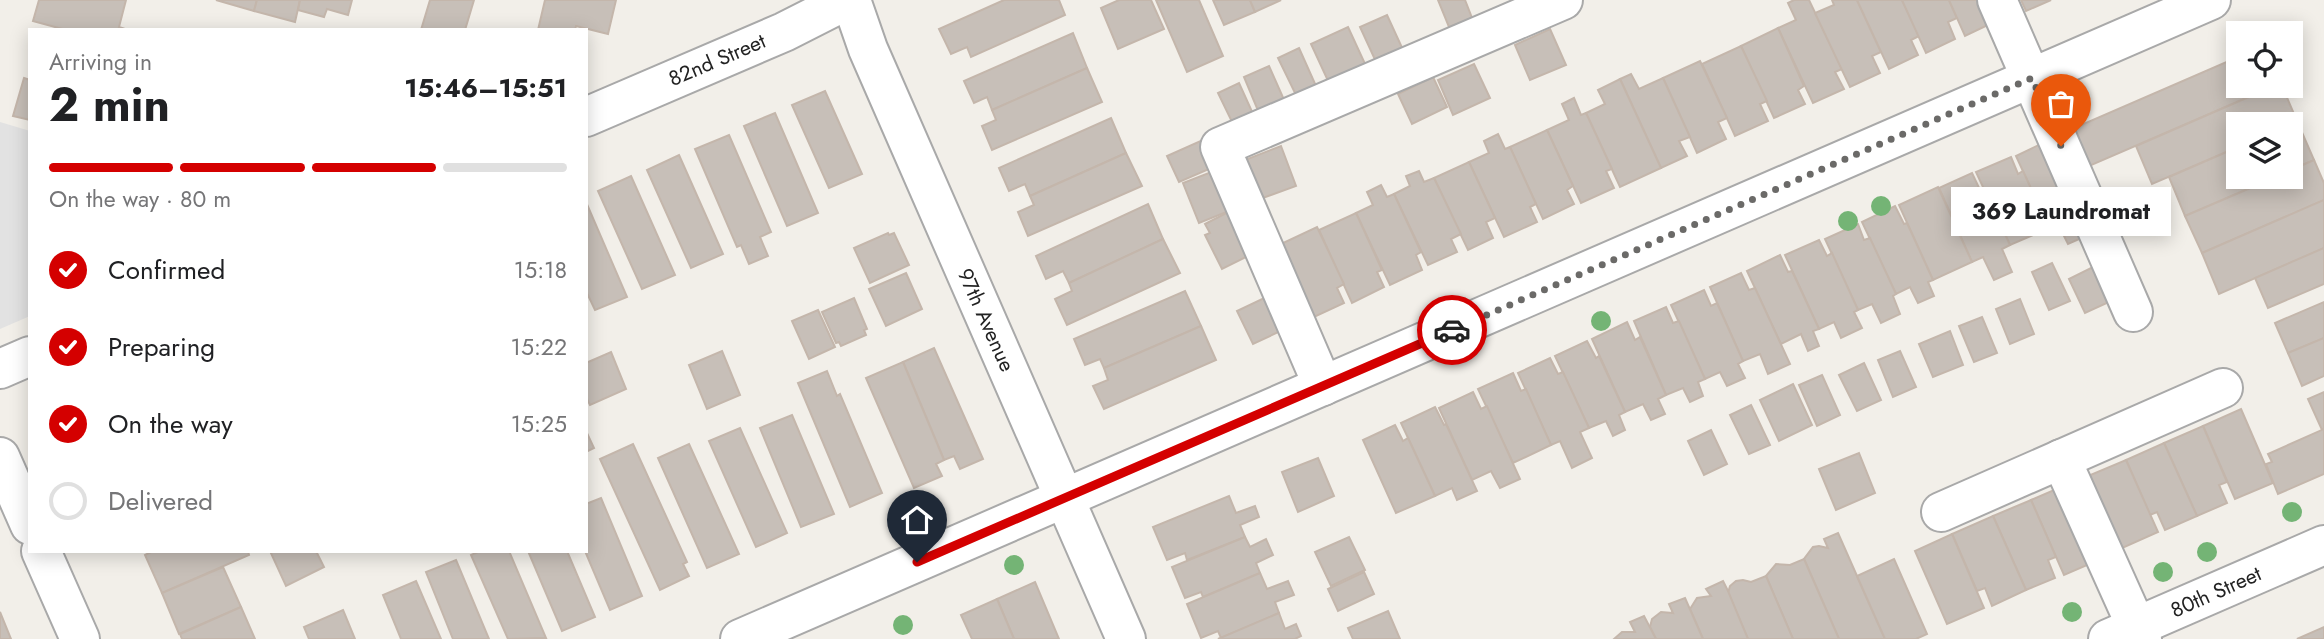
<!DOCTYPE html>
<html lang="en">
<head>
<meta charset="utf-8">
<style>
  body { margin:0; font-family:Jost,sans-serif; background:#f2f2f2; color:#202124; height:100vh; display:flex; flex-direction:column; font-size:26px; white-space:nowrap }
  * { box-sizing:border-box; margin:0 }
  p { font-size:23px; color:#757577 }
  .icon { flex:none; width:38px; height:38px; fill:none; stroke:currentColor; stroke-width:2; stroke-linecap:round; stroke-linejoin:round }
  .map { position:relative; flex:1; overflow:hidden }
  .sheet { position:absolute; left:28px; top:28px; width:560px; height:525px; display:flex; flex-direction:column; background:#fff; border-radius:0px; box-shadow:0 4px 18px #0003 }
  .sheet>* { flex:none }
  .tools { position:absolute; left:2226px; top:21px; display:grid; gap:14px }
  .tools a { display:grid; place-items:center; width:77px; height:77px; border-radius:0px; background:#fff; box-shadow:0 4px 18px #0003; font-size:35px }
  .pin { position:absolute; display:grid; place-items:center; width:60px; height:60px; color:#fff; margin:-72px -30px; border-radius:50% 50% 50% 0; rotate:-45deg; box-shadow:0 0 7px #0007 }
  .pin .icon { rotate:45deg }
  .courier { position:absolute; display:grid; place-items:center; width:70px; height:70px; margin:-35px; border:5px solid #d40000; border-radius:50%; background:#fff; color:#222; box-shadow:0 2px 9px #0007 }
  .bubble { position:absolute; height:49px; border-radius:0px; background:#fff; box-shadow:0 4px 18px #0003; font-size:23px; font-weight:700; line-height:49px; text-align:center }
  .head em { font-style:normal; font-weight:700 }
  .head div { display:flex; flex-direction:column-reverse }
  .head { display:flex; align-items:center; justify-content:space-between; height:119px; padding:0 21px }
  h1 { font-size:46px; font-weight:700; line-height:52px }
  .bar { display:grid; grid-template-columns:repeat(4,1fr); gap:10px 7px; align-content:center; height:84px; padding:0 21px }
  .bar i { height:9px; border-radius:5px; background:#e0e0e0 }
  .bar .selected { background:#d40000 }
  .bar p { grid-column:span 4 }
  ol { padding:0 21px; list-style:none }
  li { display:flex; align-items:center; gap:21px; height:77px }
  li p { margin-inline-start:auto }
  li .icon { padding:7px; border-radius:50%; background:#d40000; color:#fff; stroke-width:4 }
  li:last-child { color:#757577 }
  li i { width:38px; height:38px; border:4px solid #e0e0e0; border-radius:50% }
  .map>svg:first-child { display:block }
  .parking { fill:#e2e2e2 }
  .building { fill:#c7bfb8; stroke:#c4b6ab; stroke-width:2 }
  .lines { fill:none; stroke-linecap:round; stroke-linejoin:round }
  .minor-casing { stroke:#a9a9a9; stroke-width:42 }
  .minor { stroke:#fff; stroke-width:38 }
  .tree { fill:#74b475 }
  .done { stroke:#6b6a68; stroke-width:7; stroke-dasharray:0 12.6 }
  .route { stroke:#d40000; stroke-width:9 }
  .labels { text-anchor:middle; stroke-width:5; stroke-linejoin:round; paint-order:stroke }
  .street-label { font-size:21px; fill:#222; stroke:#fff }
</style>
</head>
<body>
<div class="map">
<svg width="2324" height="639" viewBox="0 0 2324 639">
  <rect width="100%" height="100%" fill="#f2efe9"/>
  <!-- parking -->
  <polygon class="parking" points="0,122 30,131 30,316 0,329"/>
  <!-- building -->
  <g class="building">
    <polygon points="39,0 126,0 119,27 128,30 66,30 33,21"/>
    <polygon points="216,0 257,0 254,11"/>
    <polygon points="257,0 300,0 295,22 254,11"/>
    <polygon points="300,0 352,0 348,15 327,9 324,17 298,10"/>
    <polygon points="430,0 474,0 465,30 421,30"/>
    <polygon points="545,0 616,0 608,34 576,26 575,30 538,30"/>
    <polygon points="1004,0 1059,0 1065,15 971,57 967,47 951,54 939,29"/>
    <polygon points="1119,0 1151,0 1164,29 1118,49 1101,8"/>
    <polygon points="1156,0 1199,0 1223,56 1187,72"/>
    <polygon points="1213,0 1250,0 1255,12 1224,25"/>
    <polygon points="1250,0 1281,0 1255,12"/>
    <polygon points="1438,0 1465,0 1472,18 1449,27"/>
    <polygon points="1794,0 1809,0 1842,69 1835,72 1844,89 1813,103 1778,28 1796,20 1788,3"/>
    <polygon points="1832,0 1857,0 1881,52 1872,56 1880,73 1850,87 1815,13 1834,5"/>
    <polygon points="1857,0 1902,0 1919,36 1911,40 1918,55 1889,69"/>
    <polygon points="1902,0 1949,0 1957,18 1948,22 1955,39 1926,53"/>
    <polygon points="1949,0 1994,0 1994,22 1965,36"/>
    <polygon points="2021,0 2051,0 2026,11"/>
    <polygon points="1387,15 1404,52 1377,64 1360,27"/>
    <polygon points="1348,27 1366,66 1329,83 1311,44"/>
    <polygon points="1778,28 1804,86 1798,90 1805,104 1774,118 1741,46"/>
    <polygon points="1550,29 1566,65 1530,80 1515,45"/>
    <polygon points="1073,33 1087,68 992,110 987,97 974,103 964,81"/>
    <polygon points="1741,46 1767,101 1760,104 1768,121 1735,136 1702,64"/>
    <polygon points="1299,48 1316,86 1296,95 1278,58"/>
    <polygon points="2238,57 2238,86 2274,86 2089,166 2072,129"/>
    <polygon points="1700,61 1727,118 1718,122 1726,139 1697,153 1663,78"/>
    <polygon points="1474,64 1490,98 1453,115 1438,80"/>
    <polygon points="1269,66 1285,102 1259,113 1244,77"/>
    <polygon points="1087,68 1102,102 992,150 982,126 996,120 992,110"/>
    <polygon points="1631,74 1639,89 1663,78 1690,137 1679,141 1687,156 1661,168 1620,79"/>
    <polygon points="1433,77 1447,107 1412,124 1398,94"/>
    <polygon points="24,78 30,80 30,120 13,116"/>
    <polygon points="1620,79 1661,168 1620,187 1586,113 1605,104 1598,90"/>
    <polygon points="1239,83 1254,116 1234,126 1218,93"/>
    <polygon points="2274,86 2282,86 2297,121 2290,124 2238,124 2238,147 2152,184 2136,146"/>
    <polygon points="825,91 862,174 829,188 792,105"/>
    <polygon points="1574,98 1581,115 1586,113 1612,169 1606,171 1614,188 1581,203 1547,130 1569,120 1562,104"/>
    <polygon points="775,113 818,213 787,226 744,126"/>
    <polygon points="1111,118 1126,153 1030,196 1025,184 1009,191 999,168"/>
    <polygon points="2297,121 2314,160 2291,170 2290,124"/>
    <polygon points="1547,130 1573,186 1567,190 1574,204 1543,219 1510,147"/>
    <polygon points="1498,134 1505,149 1510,147 1536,204 1530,207 1537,222 1504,237 1469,162 1489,153 1484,141"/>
    <polygon points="729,135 771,232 760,237 768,256 749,264 741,245 737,247 695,149"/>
    <polygon points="1205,139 1216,166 1179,182 1167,156"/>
    <polygon points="2049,140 2095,232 2068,244 2058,224 2049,228 2016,156"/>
    <polygon points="1281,146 1296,186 1260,199 1245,160"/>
    <polygon points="2238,147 2238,177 2276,177 2185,216 2169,177"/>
    <polygon points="1126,153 1142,186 1028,236 1018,212 1034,205 1030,196"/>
    <polygon points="679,155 723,254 691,268 647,170"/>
    <polygon points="2011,157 2018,174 2023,171 2049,228 2010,245 1976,172"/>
    <polygon points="2314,160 2324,183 2324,200 2202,253 2185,216 2276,177 2291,177 2291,170"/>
    <polygon points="1469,162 1495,218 1486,222 1493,238 1468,250 1434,178"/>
    <polygon points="1219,169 1234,209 1199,223 1183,183"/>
    <polygon points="1419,171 1424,182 1434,178 1461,234 1451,239 1457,252 1428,265 1394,194 1410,186 1406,176"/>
    <polygon points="1972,173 1980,190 1984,189 2010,245 2002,249 2012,272 1994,280 1983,257 1972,262 1939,188"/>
    <polygon points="631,176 675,275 642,289 598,191"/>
    <polygon points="1381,185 1387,197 1394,194 1421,252 1416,255 1422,270 1390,285 1356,213 1373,205 1367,192"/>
    <polygon points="1938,187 1972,262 1933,280 1899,205"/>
    <polygon points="2324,200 2324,248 2219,294 2202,253"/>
    <polygon points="586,202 627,297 595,310 586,291"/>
    <polygon points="1148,204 1163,239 1069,283 1063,271 1046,279 1036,256"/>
    <polygon points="1895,206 1904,224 1907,223 1933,280 1928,282 1934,296 1918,303 1910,287 1896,294 1862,222"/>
    <polygon points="1234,209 1256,252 1222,269 1205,235 1210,233 1205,224"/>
    <polygon points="1356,213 1382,270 1377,272 1384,287 1352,303 1319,230"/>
    <polygon points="1858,224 1864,240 1870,238 1896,294 1893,296 1900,314 1881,323 1872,304 1858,310 1825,239"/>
    <polygon points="1317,227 1344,284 1337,288 1344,303 1314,317 1281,244"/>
    <polygon points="888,233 889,235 894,233 909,265 870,283 854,248"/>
    <polygon points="1163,239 1180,273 1067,325 1055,299 1072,291 1069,283"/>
    <polygon points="1819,240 1827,256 1832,253 1858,310 1854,312 1862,328 1841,338 1834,322 1819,329 1785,255"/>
    <polygon points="2324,248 2324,284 2268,308 2255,278"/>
    <polygon points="1780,255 1788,272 1792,271 1819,329 1813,331 1819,346 1808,351 1801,334 1781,344 1747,271"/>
    <polygon points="2105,261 2122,296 2085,313 2069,279"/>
    <polygon points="2052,263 2070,301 2049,310 2032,272"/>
    <polygon points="906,273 922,309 886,326 869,289"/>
    <polygon points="1741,273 1749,290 1755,288 1790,364 1768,374 1760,354 1743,361 1710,287"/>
    <polygon points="1704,290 1711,306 1717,303 1743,361 1738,364 1745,378 1727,386 1720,372 1705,379 1671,305"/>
    <polygon points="1185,291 1201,326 1104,368 1100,359 1085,365 1074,339"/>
    <polygon points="1273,294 1289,327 1253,344 1237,311"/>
    <polygon points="854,298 867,329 864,330 866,335 841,346 839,342 836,343 822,312"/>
    <polygon points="2020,299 2034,334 2010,344 1996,309"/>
    <polygon points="2324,302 2324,338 2288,353 2275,323"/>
    <polygon points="1666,307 1673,323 1679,321 1705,379 1698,382 1703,396 1690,402 1683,388 1666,395 1634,321"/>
    <polygon points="818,310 835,347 809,359 792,321"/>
    <polygon points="1982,317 1997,353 1974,362 1959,326"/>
    <polygon points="1627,322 1635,340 1640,337 1666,395 1658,399 1665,414 1651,420 1643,404 1625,412 1592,339"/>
    <polygon points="1201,326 1216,360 1104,409 1093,386 1108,380 1104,368"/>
    <polygon points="1950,331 1963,365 1933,377 1919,344"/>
    <polygon points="2324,338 2324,376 2302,386 2288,353"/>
    <polygon points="1587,341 1596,358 1599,356 1625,412 1619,415 1625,430 1613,436 1606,421 1589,428 1555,356"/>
    <polygon points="934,348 983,459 960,469 954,456 944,460 903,362"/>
    <polygon points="722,351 740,395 707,409 689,365"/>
    <polygon points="1900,351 1916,387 1893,397 1878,360"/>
    <polygon points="611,352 626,389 590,405 586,397 586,363"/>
    <polygon points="1550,358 1558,374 1563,372 1589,428 1580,432 1592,458 1572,468 1560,441 1551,445 1518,373"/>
    <polygon points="903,362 944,460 936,464 942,476 914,488 866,378"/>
    <polygon points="1864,363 1881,400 1857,411 1839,375"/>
    <polygon points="827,371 837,396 840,394 882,493 850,507 798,383"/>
    <polygon points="1513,373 1521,391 1526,389 1551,445 1513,463 1478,389"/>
    <polygon points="1822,375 1840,415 1817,426 1799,385"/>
    <polygon points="1793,384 1812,425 1779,441 1760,400"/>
    <polygon points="1473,392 1481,409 1487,406 1520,479 1500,488 1491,471 1472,480 1439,408"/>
    <polygon points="2324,392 2324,429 2322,430 2308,399"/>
    <polygon points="1751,405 1770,445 1749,454 1730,415"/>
    <polygon points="1435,407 1444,425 1446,424 1477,491 1457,500 1452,488 1435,496 1401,423"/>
    <polygon points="2241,409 2273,483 2235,499 2203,426"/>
    <polygon points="792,415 834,514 801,527 760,428"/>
    <polygon points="1395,425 1403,441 1408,438 1435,496 1396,513 1363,440"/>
    <polygon points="2203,426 2227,482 2219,485 2227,503 2197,516 2164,443"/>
    <polygon points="740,428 787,533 756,547 709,441"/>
    <polygon points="2324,429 2324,474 2278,494 2266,464 2272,462 2268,454"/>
    <polygon points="1711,430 1727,464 1704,475 1688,441"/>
    <polygon points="586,431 594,448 586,452"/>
    <polygon points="2164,443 2197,516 2165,530 2157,512 2150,515 2126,460"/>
    <polygon points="633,444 687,562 683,564 689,576 660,590 600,459"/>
    <polygon points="689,444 739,554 707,568 658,458"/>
    <polygon points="1859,453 1875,493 1836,510 1819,469"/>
    <polygon points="1318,458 1334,496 1298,512 1282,472"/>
    <polygon points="2126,460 2158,532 2120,549 2088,476"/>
    <polygon points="2068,484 2101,559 2064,575 2031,500"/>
    <polygon points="1229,496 1236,513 1255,506 1259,517 1240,525 1245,537 1187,560 1185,553 1167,560 1153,527"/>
    <polygon points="601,498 642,596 610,610 585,551 586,504"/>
    <polygon points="2031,500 2056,557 2048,560 2055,578 2026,590 1993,516"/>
    <polygon points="1993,516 2026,590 1992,606 1985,588 1977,591 1952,534"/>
    <polygon points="1838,533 1857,576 1885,639 1839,639 1804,559 1813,547 1819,546 1828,548 1824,539"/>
    <polygon points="1952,534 1984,608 1947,624 1915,551"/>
    <polygon points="1245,537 1250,547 1266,539 1273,555 1256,563 1260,573 1203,597 1201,592 1185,598 1172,567"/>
    <polygon points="1349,537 1365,570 1331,586 1315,552"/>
    <polygon points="153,551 248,551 249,555 162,593 145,555"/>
    <polygon points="270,551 316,551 324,567 286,586"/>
    <polygon points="480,551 509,551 546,638 508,639 471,555"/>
    <polygon points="528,551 567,551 595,617 562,631"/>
    <polygon points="1804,559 1839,639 1793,639 1766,576 1776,564 1790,565"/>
    <polygon points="1894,559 1927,634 1916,639 1885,639 1857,576"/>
    <polygon points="456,560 489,639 453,639 426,572"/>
    <polygon points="223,567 241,607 179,634 162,593"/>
    <polygon points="1364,572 1374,594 1338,611 1328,589"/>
    <polygon points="1260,573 1267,589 1288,581 1294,595 1275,602 1279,613 1221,638 1218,631 1201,638 1187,604"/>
    <polygon points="1766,576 1793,639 1748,639 1728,593 1730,586 1736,581 1743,580 1751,582"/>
    <polygon points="416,581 441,639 401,639 383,595"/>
    <polygon points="1723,581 1728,591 1748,639 1703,639 1690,609 1697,598 1711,596 1706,589"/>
    <polygon points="1035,582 1059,639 1014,639 997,599"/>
    <polygon points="1685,598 1703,639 1656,639 1650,627 1652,619 1661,612 1673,613 1669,604"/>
    <polygon points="997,599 1014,639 972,639 961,615"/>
    <polygon points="241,607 255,639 182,639 180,634"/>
    <polygon points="343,610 355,639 309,639 304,627"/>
    <polygon points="1388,611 1400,639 1353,639 1348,628"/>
    <polygon points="0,612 11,639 0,639"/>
    <polygon points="1279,613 1285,629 1296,624 1301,636 1295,639 1218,639"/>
    <polygon points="1644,616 1656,639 1614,639 1622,632 1635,632 1630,622"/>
    <polygon points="2324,627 2324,639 2297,639"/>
  </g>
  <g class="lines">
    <defs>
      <g id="minor">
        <polyline points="851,0 868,49 1126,639"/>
        <polyline points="1997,0 2133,312"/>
        <polyline points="586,117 784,32 847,0"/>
        <polyline points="0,369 30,356"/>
        <polyline points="1323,386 1220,147 1563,0"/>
        <polyline points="0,457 30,525"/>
        <polyline points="2061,459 2142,639"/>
        <polyline points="1941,512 2223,388"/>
        <polyline points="41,551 80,639"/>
        <polyline points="740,639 2211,0"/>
        <polyline points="2108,639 2324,545"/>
      </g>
    </defs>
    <!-- minor casing -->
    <use href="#minor" class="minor-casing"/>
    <!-- minor -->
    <use href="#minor" class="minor"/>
  </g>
  <!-- trees -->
  <g class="tree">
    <circle cx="1881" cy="206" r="10"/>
    <circle cx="1848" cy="221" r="10"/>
    <circle cx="1601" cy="321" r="10"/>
    <circle cx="2292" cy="512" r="10"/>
    <circle cx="2207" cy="552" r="10"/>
    <circle cx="1014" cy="565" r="10"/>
    <circle cx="2163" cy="572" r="10"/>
    <circle cx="2072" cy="612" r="10"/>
    <circle cx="903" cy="625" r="10"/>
  </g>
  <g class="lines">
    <!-- done -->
    <polyline class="done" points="1452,330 2032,78 2061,146"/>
    <!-- route -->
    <polyline class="route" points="917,562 1452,330"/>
  </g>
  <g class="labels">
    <!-- street labels -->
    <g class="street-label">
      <text transform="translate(717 60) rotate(-23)" y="7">82nd Street</text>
      <text transform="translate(986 320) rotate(66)" y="7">97th Avenue</text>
      <text transform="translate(2216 592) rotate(-24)" y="7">80th Street</text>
    </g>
  </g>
</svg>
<div class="tools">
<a><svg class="icon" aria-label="locate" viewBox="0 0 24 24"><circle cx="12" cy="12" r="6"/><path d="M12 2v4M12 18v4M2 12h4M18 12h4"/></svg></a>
<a><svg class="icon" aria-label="layers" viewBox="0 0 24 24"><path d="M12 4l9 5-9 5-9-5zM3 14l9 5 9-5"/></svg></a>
</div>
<div class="pin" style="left:2061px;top:146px;background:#ea580c"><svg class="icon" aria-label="bag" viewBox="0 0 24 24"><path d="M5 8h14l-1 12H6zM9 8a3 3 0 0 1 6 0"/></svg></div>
<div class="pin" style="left:917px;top:562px;background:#1f2937"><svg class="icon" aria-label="home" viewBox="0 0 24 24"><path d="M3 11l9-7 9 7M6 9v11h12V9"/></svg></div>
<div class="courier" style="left:1452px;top:330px"><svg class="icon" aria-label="car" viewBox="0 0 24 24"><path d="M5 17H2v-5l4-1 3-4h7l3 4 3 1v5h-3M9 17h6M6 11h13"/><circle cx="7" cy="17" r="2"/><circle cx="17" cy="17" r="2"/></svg></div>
<div class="bubble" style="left:1951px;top:187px;width:220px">369 Laundromat</div>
<section class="sheet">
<div class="head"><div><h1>2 min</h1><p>Arriving in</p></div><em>15:46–15:51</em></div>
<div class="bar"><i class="selected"></i><i class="selected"></i><i class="selected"></i><i></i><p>On the way · 80 m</p></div>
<ol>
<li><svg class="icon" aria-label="check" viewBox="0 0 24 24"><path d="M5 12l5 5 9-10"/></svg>Confirmed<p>15:18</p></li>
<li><svg class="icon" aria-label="check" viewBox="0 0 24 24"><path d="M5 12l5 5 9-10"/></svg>Preparing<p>15:22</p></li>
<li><svg class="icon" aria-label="check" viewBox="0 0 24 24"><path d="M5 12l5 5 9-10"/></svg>On the way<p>15:25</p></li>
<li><i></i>Delivered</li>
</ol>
</section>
</div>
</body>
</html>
